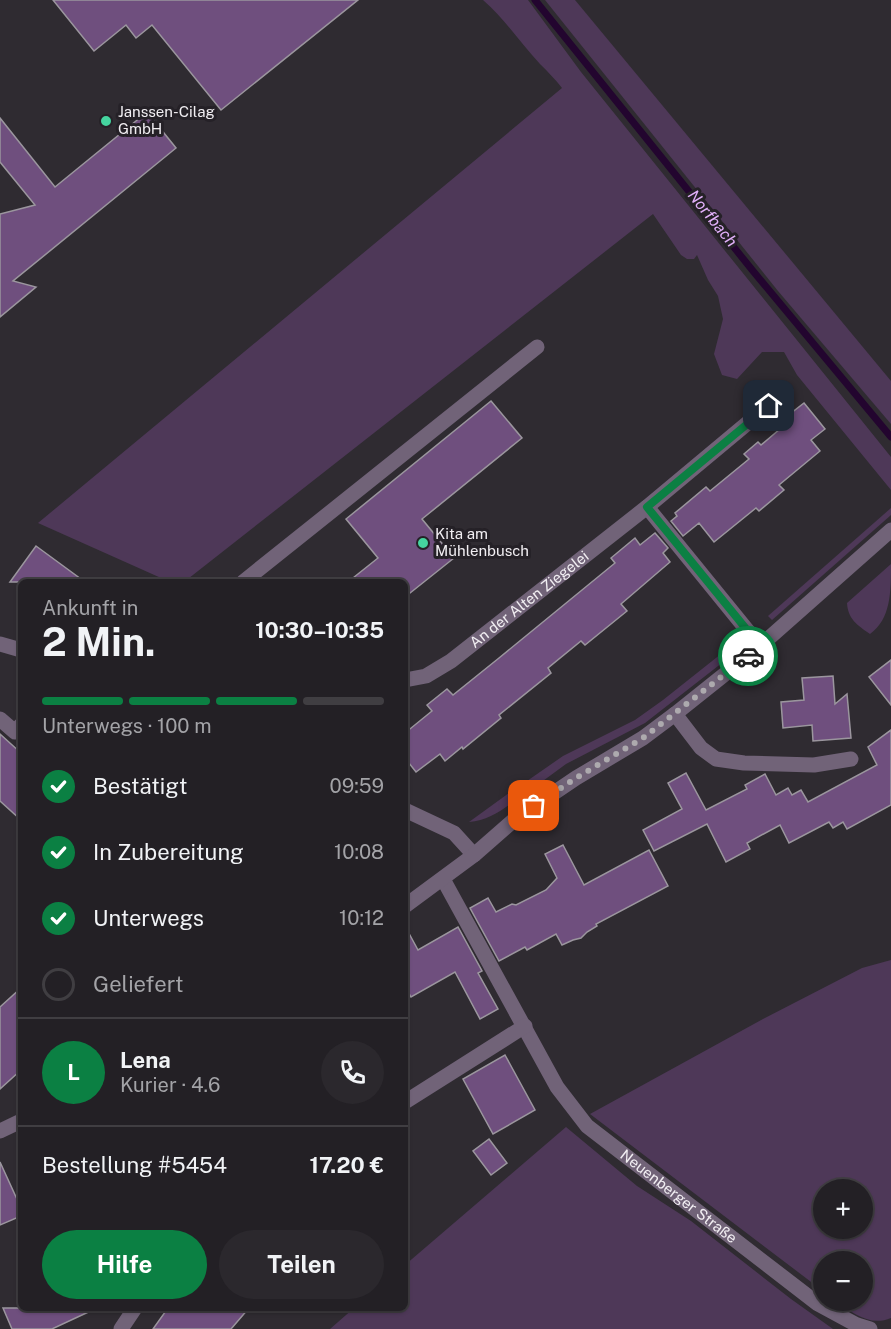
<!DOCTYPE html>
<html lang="de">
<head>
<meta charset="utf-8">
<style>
  body { margin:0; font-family:"Public Sans",sans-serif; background:#2b282d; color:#f1f3f6; height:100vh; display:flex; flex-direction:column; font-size:22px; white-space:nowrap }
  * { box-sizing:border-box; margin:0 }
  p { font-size:20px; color:#a3a3a7 }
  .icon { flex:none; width:33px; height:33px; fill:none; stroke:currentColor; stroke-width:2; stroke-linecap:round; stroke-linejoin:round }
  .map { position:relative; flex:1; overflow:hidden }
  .panel { position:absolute; left:18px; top:579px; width:390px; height:732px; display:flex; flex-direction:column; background:#232025; border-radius:9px; box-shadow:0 2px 4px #0004,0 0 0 2px #403e42 }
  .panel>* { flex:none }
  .fabs { position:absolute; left:813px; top:1179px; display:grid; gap:12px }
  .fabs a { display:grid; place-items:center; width:60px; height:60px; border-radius:50%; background:#232025; box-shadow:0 2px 4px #0004,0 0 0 2px #403e42; font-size:30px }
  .pin { position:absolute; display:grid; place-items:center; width:51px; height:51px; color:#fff; margin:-26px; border-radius:12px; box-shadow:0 3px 9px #0006 }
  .courier { position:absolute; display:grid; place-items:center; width:60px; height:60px; margin:-30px; border:4px solid #0b8043; border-radius:50%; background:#fff; color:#222; box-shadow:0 2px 8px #0007 }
  .overview em { font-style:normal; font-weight:700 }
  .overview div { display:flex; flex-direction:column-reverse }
  .overview { display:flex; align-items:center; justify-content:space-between; height:102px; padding:0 24px }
  h1 { font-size:39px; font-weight:700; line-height:45px }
  .bar { display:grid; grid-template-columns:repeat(4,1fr); gap:9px 6px; align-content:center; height:72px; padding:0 24px }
  .bar i { height:8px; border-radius:4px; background:#403e42 }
  .bar .current { background:#0b8043 }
  .bar p { grid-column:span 4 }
  .line { display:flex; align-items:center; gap:15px; padding:0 24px; border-top:2px solid #403e42 }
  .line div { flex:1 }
  .round { display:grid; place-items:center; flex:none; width:63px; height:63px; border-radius:32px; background:#2b282d }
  ol { padding:0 24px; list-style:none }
  li { display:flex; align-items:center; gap:18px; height:66px }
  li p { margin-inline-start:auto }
  li .icon { padding:6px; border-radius:50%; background:#0b8043; color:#fff; stroke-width:4 }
  li:last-child { color:#a3a3a7 }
  li i { width:33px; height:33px; border:3px solid #403e42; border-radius:50% }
  .action { display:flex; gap:12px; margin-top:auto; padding:12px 24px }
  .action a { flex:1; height:69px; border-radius:36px; background:#0b8043; color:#fff; font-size:24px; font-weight:700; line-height:69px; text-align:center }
  .action a+a { background:#2b282d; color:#f1f3f6 }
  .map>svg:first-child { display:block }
  .green { fill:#4e3858; fill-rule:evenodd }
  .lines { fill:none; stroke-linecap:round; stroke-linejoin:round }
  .stream { stroke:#23052f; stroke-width:7 }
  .building { fill:#6f4f7e; stroke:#9b969e; stroke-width:1.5 }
  .minor { stroke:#716378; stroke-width:15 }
  .done { stroke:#adaaae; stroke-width:6; stroke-dasharray:0 10.8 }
  .route { stroke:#0b8043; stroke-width:8 }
  .poi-dot { fill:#45d49f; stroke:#252127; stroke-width:2 }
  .labels { text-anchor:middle; stroke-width:6; stroke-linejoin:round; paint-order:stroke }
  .poi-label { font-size:15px; fill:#f1eef2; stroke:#252127; text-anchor:start }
  .street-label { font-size:15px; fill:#f1eef2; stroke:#252127 }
  .water-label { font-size:16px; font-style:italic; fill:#e1b0f9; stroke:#252127 }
</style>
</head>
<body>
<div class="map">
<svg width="891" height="1329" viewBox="0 0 891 1329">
  <rect width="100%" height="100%" fill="#2f2b31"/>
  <!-- green -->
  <g class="green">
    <path d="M 483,0 L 528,0 L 581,72 L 891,457 L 891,490 L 797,375 L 784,352 L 762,352 L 737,379 L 722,375 L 714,354 L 723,319 L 718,296 L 708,280 L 697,255 L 694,259 L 687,259 L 681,255 L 653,214 L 184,582 L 170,582 L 38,523 L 562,88 C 555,79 548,72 540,64 C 520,43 505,19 483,0 Z"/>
    <polygon points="545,0 575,0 891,381 891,424 778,291"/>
    <polygon points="891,508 891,515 772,620 768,616"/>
    <path d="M 891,564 C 891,592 891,619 870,634 C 857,625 848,619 847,603 Z"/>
    <polygon points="731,646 736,652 645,723 566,764 532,789 527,781 563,756 635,720 663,700"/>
    <path d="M 513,790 L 519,798 C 503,809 489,821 469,822 Z"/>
    <path d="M 891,960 L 891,1318 C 870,1327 853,1313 836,1301 L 862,1300 L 862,1262 L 824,1262 L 823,1291 L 590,1114 L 763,1019 L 862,968 ZM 824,1190 L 862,1190 L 862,1228 L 824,1228 Z"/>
    <polygon points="566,1127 637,1186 691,1221 791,1299 833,1329 330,1329 354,1308 405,1308 405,1265"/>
  </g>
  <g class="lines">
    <!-- stream -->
    <polyline class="stream" points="535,0 753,271 891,437"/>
  </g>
  <!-- building -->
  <g class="building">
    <polygon points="53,0 358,0 221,110 152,25 136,38 126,25 94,51"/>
    <polygon points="147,112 176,148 13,281 36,287 0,317 0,214 35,205 0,162 0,118 55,187"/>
    <polygon points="491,401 522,438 422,519 454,558 405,597 405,582 348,582 378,558 346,519"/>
    <polygon points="804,403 825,429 811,440 820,451 779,485 784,490 759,511 756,508 714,542 699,523 683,536 671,521 677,516 675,513 706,487 710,491 749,459 744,454 758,442 761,445 793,418 790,414"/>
    <polygon points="655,533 668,548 663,553 670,562 621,604 627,611 585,645 581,641 548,668 551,673 499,715 501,718 463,749 462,747 445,761 440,754 416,772 405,758 405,733 432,711 427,705 447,689 453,695 499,658 615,563 611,558 635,538 640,545"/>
    <polygon points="36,546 85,582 10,582"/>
    <polygon points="891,660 891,705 869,677"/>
    <polygon points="833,676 835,704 847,694 851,738 813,741 812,725 783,728 781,702 804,700 802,678"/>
    <polygon points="891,730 891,805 847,829 843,822 833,828 829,822 789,843 780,825 747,843 750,849 726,862 707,824 654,851 643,830 682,809 668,783 686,773 706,810 747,789 745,785 765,774 776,795 788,788 792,795 801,790 808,802 877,765 868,747"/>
    <polygon points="0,734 21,753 21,820 0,801"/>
    <polygon points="563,845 584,885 649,850 668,886 596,924 597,926 587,932 581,938 573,940 562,945 556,934 527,950 525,947 499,961 470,908 488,898 496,912 512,904 516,905 546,890 557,878 545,854"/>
    <polygon points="405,926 418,950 458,927 482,971 478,973 498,1009 480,1019 455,972 411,997 405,986"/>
    <polygon points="21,988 21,1070 0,1089 0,1007"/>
    <polygon points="505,1055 535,1110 493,1134 463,1079"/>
    <polygon points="489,1139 507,1163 491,1175 473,1151"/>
    <polygon points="0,1162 21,1208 21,1216 0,1225"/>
    <polygon points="3,1308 97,1308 52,1329 12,1329"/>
    <polygon points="168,1308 249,1308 231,1329 153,1329"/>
  </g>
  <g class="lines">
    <!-- minor -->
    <g class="minor">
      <polyline points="647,507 760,646"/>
      <polyline points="243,582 537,347"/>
      <polyline points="0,644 21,650"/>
      <path id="s1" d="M 405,680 L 426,676 L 451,661 L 647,507 L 786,391"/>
      <polyline points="675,714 701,748 716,759 744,763 814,765 851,759"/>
      <polyline points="0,719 15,732 21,725"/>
      <polyline points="405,810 454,833 474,855"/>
      <path id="s2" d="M 443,879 L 557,1087 L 587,1126 L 818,1304 L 857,1325 L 870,1329"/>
      <polyline points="405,906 474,855 514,820 576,778 643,738 675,714 760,646 891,530"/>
      <polyline points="405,1102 525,1026"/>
      <polyline points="0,1131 21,1121"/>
      <polyline points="121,1329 135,1308"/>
    </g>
  </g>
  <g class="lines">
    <!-- done -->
    <polyline class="done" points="534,806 576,778 643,738 748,656"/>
    <!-- route -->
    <polyline class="route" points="748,656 760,646 647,507 769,406"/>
  </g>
  <!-- markers -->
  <g class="poi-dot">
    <circle cx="106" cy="121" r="6"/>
    <circle cx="423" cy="543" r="6"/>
  </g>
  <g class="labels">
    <!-- poi labels -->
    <g class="poi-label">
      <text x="118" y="117">Janssen-Cilag<tspan x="118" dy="17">GmbH</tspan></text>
      <text x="435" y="539">Kita am<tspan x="435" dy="17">Mühlenbusch</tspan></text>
    </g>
    <!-- street labels -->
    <g class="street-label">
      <text dy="5" stroke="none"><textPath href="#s1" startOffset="150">An der Alten Ziegelei</textPath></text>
      <text dy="5" stroke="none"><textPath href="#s2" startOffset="402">Neuenberger Straße</textPath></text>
    </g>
    <!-- water labels -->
    <g class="water-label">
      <text transform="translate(713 218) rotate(51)" y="6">Norfbach</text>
    </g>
  </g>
</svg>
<div class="fabs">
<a>+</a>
<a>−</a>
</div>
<div class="pin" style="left:534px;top:806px;background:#ea580c"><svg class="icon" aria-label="bag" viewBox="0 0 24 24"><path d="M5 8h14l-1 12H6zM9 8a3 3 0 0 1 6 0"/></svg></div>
<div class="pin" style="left:769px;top:406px;background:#1f2937"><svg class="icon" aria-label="home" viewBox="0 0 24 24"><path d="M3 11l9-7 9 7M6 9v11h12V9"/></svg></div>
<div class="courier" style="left:748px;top:656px"><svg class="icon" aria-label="car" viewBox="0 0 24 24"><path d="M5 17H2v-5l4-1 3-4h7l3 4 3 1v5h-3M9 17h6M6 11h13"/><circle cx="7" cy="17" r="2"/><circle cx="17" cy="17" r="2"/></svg></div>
<section class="panel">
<div class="overview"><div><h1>2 Min.</h1><p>Ankunft in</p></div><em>10:30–10:35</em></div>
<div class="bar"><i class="current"></i><i class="current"></i><i class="current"></i><i></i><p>Unterwegs · 100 m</p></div>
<ol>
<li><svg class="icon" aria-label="check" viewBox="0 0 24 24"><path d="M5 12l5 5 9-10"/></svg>Bestätigt<p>09:59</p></li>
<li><svg class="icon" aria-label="check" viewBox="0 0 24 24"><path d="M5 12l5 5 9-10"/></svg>In Zubereitung<p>10:08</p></li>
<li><svg class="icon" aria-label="check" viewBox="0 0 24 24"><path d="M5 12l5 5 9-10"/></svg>Unterwegs<p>10:12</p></li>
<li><i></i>Geliefert</li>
</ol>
<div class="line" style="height:108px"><b class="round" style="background:#0b8043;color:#fff">L</b><div><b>Lena</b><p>Kurier · 4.6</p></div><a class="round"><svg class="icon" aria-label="phone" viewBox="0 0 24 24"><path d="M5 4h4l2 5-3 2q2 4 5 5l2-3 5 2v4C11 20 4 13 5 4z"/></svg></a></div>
<div class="line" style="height:78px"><div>Bestellung #5454</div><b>17.20 €</b></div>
<div class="action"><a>Hilfe</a><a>Teilen</a></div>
</section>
</div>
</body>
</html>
